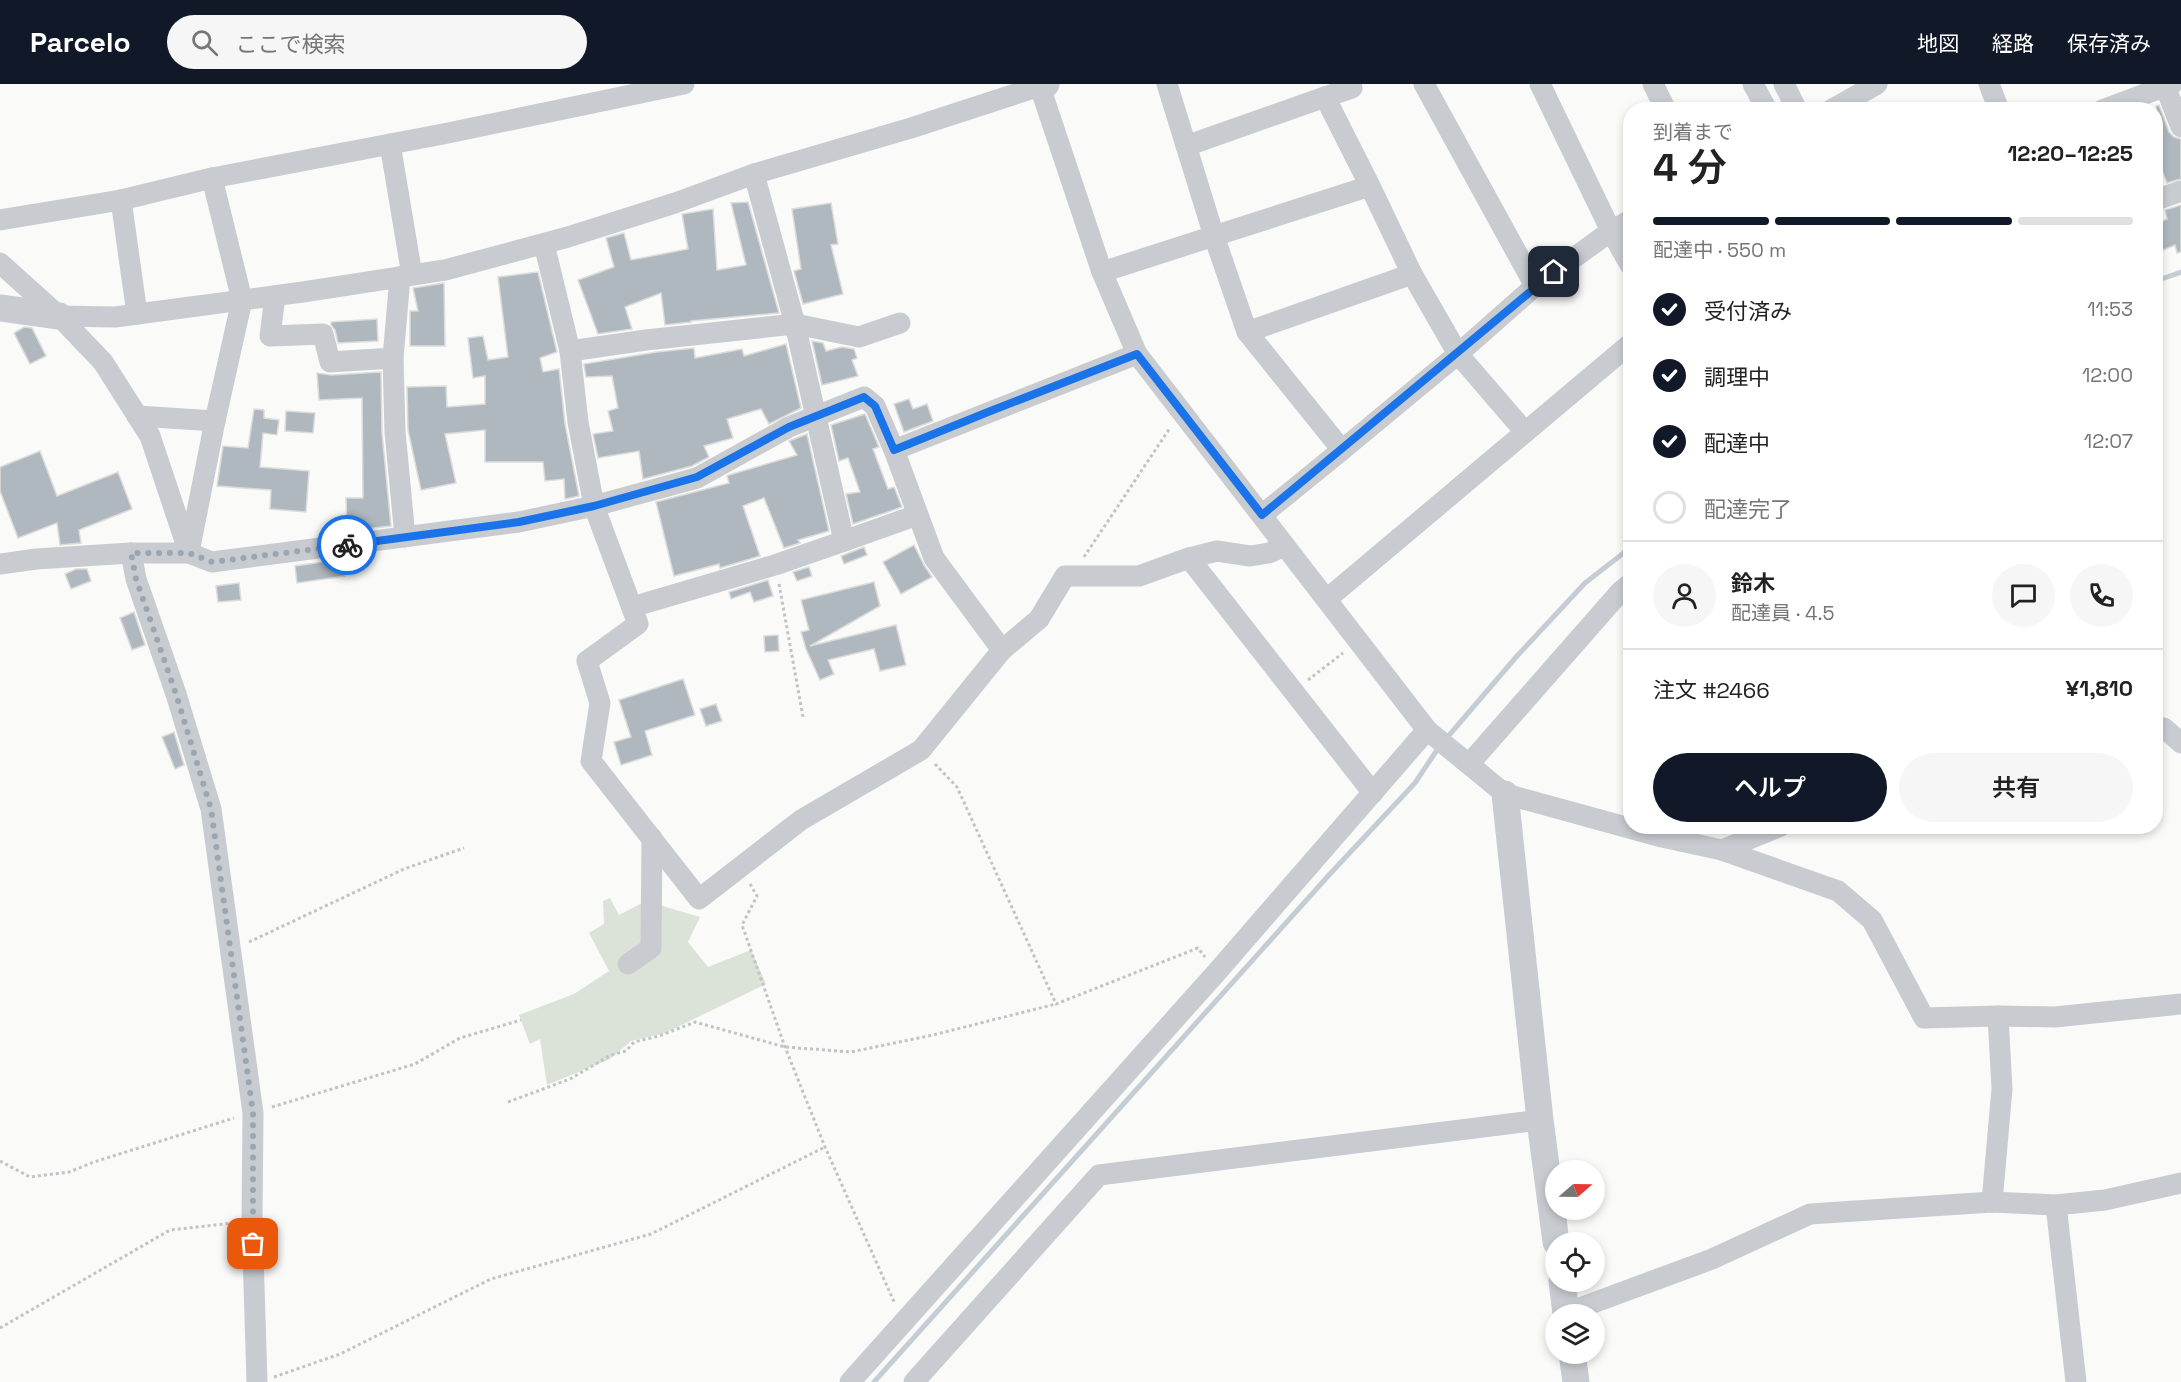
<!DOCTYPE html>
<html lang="ja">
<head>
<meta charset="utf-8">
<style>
  body { margin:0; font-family:"Space Grotesk","Noto Sans JP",sans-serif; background:#f6f6f6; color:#222; height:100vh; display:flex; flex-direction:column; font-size:22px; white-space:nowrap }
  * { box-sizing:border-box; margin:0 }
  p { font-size:20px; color:#767676 }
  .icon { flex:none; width:33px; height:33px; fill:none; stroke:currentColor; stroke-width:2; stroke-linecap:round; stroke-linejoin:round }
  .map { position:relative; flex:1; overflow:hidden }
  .panel { position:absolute; left:1623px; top:18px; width:540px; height:732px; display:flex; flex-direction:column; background:#fff; border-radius:24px; box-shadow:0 3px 9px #0003 }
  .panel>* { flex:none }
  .needle { width:39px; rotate:70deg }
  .fabs { position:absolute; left:1545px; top:1076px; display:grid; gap:12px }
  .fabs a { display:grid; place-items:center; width:60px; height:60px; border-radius:50%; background:#fff; box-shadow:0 3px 9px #0003; font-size:30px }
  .pin { position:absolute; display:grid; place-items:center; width:51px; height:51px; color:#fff; margin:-26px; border-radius:12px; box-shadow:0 3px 9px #0006 }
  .courier { position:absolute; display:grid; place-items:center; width:60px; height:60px; margin:-30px; border:4px solid #1a73e8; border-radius:50%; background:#fff; color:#222; box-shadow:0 2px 8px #0007 }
  .headline em { font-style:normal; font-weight:600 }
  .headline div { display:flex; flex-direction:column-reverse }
  .headline { display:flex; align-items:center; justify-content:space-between; height:102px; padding:0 30px }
  h1 { font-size:39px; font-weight:600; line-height:45px }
  .bar { display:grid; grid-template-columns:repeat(4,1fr); gap:9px 6px; align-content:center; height:72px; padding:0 30px }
  .bar i { height:8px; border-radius:4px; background:#e0e0e0 }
  .bar .current { background:#111827 }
  .bar p { grid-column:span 4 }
  .line { display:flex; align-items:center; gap:15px; padding:0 30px; border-top:2px solid #e0e0e0 }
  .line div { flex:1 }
  .round { display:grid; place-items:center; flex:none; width:63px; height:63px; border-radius:32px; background:#f6f6f6 }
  ol { padding:0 30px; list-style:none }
  li { display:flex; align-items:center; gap:18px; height:66px }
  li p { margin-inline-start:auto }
  li .icon { padding:6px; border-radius:50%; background:#111827; color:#fff; stroke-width:4 }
  li:last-child { color:#767676 }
  li i { width:33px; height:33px; border:3px solid #e0e0e0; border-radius:50% }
  .action { display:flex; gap:12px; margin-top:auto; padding:12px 30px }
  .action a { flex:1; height:69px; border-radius:36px; background:#111827; color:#fff; font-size:24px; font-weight:600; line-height:69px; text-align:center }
  .action a+a { background:#f6f6f6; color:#222 }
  header { display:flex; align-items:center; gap:36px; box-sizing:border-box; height:84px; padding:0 30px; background:#111827; color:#fff }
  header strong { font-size:28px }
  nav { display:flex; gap:33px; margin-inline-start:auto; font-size:21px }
  .search { width:420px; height:54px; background:#f6f6f6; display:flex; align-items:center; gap:15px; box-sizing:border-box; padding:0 21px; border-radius:33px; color:#767676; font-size:22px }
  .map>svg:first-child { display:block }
  .green { fill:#dbe2d8 }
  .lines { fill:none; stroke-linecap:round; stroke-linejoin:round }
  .stream { stroke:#c3cdd3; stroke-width:5 }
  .building { fill:#b0b8bf; stroke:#dcdcda; stroke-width:1.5 }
  .path { stroke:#c1c4c6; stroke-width:3; stroke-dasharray:3 3; stroke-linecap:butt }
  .minor { stroke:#c8cbd0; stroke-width:21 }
  .tertiary { stroke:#c8cbd0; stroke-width:27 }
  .done { stroke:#9aa6b1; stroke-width:6; stroke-dasharray:0 10.8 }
  .route { stroke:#1a73e8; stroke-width:8 }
</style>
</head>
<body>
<header>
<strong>Parcelo</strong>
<div class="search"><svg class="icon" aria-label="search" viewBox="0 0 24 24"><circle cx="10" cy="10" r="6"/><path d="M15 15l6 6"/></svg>ここで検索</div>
<nav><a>地図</a><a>経路</a><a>保存済み</a></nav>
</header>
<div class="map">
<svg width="2181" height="1298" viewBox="0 0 2181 1298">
  <rect width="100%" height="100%" fill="#fafaf8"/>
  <!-- green -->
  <polygon class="green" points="610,814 619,831 646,817 700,833 688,858 708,883 751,866 766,900 665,949 631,957 610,975 547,1001 540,955 530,960 519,931 574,910 609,887 589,849 604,840 603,817"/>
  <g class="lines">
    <!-- stream -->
    <g class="stream">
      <polyline points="2156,197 2181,188"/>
      <polyline points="1445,656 1517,572 1585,499 1630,464"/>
      <polyline points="874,1298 1329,791 1415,699 1439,663"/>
    </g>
  </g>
  <!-- building -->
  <g class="building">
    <polygon points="2159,21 2169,48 2174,53 2181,55 2181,95 2167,99 2156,71 2156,22"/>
    <polygon points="748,118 779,229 691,237 691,238 665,241 661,209 625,223 632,245 598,250 578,196 614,183 606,154 624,149 631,176 688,165 682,130 713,125 717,186 746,181 731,119"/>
    <polygon points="831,119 838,160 831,161 843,210 803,220 794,187 801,185 792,125"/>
    <polygon points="2181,121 2181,168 2177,169 2175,161 2156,169 2156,140 2167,135 2165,126"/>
    <polygon points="538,188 557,268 540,274 543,288 559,285 565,340 579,412 565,415 564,395 545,397 543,378 485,378 485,346 445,350 456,399 421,406 408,346 407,303 446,302 447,323 485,320 485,292 473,294 468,254 483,252 488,276 508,273 498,193"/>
    <polygon points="444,199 445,262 410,262 410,227 418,227 413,204"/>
    <polygon points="377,235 378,257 338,259 335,246 331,241 331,238"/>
    <polygon points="24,243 32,244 46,272 30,280 14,249"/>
    <polygon points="812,257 823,259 826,267 842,263 854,265 857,274 852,276 858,292 822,301"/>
    <polygon points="786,260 801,324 769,340 761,325 727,335 733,354 704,362 709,373 692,382 643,395 639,367 598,374 593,350 613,347 608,327 618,324 612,292 586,293 584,280 657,268 694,264 695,274 742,265 744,272"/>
    <polygon points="381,288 382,349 391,442 347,447 346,414 363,414 362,314 319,316 317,289 331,291"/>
    <polygon points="909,315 913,325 927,320 933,337 904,348 894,320"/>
    <polygon points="254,325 264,326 264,334 279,336 277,351 263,349 260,383 309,387 306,428 270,425 271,406 217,402 223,362 248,364"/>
    <polygon points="286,327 315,329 313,349 285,347"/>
    <polygon points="865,330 879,363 873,365 888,405 894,403 902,423 853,440 846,410 860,408 848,374 839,377 831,341"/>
    <polygon points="807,350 829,447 798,456 800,459 784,464 764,414 743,422 760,472 720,484 719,480 674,492 656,418 729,399 727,392 729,391 797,371 789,357"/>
    <polygon points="40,367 57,412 118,388 132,425 79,446 81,459 60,461 57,439 18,454 0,407 0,383"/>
    <polygon points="914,461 924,481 932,493 901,510 883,478"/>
    <polygon points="864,463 867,471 844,480 841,472"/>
    <polygon points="343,475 345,492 297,499 295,482"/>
    <polygon points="809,483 812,492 797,497 793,488"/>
    <polygon points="76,485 87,485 91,497 71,505 65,490"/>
    <polygon points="768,496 773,512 754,518 750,508 731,515 729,508"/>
    <polygon points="874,498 880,522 810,562 896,541 906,581 880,587 874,565 828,576 834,590 820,596 806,565 801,548 809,546 801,516"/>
    <polygon points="239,499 241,516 218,518 216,502"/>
    <polygon points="134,528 145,561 132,566 120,534"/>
    <polygon points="778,551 779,567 765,568 764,552"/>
    <polygon points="683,595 695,631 645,647 652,671 621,681 614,658 631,653 619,616"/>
    <polygon points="716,620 722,637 706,642 700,625"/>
    <polygon points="174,648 184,681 175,685 162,653"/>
  </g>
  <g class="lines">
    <!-- path -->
    <g class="path">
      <polyline points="1084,473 1170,344"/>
      <polyline points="779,500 803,633"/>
      <polyline points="1308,596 1343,569"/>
      <polyline points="935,680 957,703 1056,920 1198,864 1205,873"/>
      <polyline points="750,800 757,812 742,841 785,963 825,1063 895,1220"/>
      <polyline points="249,858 404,785 464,764"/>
      <polyline points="508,1018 570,995 611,971 626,967 634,958 659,952 695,938 785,963 851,968 933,951 1056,920"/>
      <polyline points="272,1023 415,980 460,954 521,936"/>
      <polyline points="0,1077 30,1093 69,1088 94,1078 234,1034"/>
      <polyline points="0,1244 170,1146 233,1139"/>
      <polyline points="274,1293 340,1270 491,1195 651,1150 825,1063"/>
    </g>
    <!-- minor -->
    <g class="minor">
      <polyline points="1039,0 1102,188 1137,270 1427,646 1505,710 1662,753 1722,766 1838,807 1872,836 1924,934 1998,932 2055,933 2181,920"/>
      <polyline points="1540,0 1611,147 1630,181"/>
      <polyline points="1653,0 1666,26"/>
      <polyline points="1753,0 1767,26"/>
      <polyline points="1784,0 1797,26"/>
      <polyline points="1989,0 1999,26"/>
      <polyline points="2167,0 2165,2 2181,43"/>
      <polyline points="1325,13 1352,4 1351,0"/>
      <polyline points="1831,26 1877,0"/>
      <polyline points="2102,26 2172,0"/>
      <polyline points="390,60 412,191"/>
      <polyline points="1186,62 1325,13 1370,102 1214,152 1247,248 1412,190 1370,102"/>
      <polyline points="754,90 795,240 844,457 917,431"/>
      <polyline points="121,116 137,230"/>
      <polyline points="2156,116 2181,107"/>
      <polyline points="0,136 121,116 212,94 443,50 684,0"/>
      <polyline points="544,160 570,267 646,256 795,240 859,253 900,239"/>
      <polyline points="0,179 59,232 103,278 150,352 189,469"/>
      <polyline points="1102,188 1214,152 1167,0"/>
      <polyline points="1412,190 1458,270 1525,348"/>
      <polyline points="1535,202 1611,147 1630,136"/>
      <polyline points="275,212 270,252 323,250 330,278 393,274 400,193"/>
      <polyline points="59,232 115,233 303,208 445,186 568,153 675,119 754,90 911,44 1040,2"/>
      <polyline points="1247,248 1342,366 1262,431"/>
      <polyline points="570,267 578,338 594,422 638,540 587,577 600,619 591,677 699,815 801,736 921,666 1002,566 934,474 894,366"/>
      <polyline points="393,274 395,348 405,453"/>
      <polyline points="137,332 215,337 242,216 212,94"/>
      <polyline points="1342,366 1458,270 1535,202 1424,0"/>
      <polyline points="189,468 215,337"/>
      <polyline points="1189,474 1217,467 1250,472 1269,469 1285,462"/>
      <polyline points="0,480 36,475 131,469"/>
      <polyline points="1327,515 1630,260"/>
      <polyline points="632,523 775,481 844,457"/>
      <polyline points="1002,566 1039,535 1065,492 1139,492 1189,474 1373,709"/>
      <polyline points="2156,646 2164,644 2181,659"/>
      <polyline points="1470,679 1621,507 1630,500"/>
      <polyline points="1722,766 1781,742"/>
      <polyline points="628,880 651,864 652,754"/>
      <polyline points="1992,1118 2002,1005 1998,932"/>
      <polyline points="2056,1121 2076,1298"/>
      <polyline points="1566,1229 1712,1175 1810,1130 1992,1118 2056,1121 2105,1116 2181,1099"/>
      <polyline points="257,1298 252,1137 253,1029 211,725 176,610 136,495 131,469 189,469 212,478 519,438 594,422 697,394 789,343 864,313 875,322 894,366 1137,270"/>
      <polyline points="850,1298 1216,889 1427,646"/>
      <polyline points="914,1298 1099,1091 1540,1036"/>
    </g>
    <!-- tertiary -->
    <g class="tertiary">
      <polyline points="1040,2 1046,0"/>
      <polyline points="0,224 59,232"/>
      <polyline points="1505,710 1540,1036 1556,1158"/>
      <polyline points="1562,1197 1566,1230"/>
      <polyline points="1572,1269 1576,1298"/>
    </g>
  </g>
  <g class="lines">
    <!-- done -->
    <polyline class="done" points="253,1160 253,1029 211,725 176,610 136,495 131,469 189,469 212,478 347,461"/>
    <!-- route -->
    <polyline class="route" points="347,461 519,438 594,422 697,393 789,343 864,313 875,322 894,366 988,328 1137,270 1262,431 1554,188"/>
  </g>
</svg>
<div class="fabs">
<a><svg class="needle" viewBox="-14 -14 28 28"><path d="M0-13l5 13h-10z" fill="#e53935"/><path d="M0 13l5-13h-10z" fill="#767676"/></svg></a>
<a><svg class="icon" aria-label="locate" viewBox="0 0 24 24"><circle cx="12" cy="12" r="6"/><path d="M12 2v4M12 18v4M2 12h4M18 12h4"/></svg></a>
<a><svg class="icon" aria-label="layers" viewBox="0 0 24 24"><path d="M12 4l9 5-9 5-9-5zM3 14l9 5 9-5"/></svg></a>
</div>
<div class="pin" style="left:253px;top:1160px;background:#ea580c"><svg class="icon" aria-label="bag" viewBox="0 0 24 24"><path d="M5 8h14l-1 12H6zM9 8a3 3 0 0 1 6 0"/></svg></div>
<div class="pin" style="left:1554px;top:188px;background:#1f2937"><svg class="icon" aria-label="home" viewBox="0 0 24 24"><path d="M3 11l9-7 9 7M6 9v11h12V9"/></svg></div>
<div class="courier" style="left:347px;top:461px"><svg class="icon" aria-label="bike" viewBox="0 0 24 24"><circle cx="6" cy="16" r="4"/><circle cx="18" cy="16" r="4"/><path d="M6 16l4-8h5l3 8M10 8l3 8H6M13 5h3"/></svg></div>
<section class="panel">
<div class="headline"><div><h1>4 分</h1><p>到着まで</p></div><em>12:20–12:25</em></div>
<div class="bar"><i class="current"></i><i class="current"></i><i class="current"></i><i></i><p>配達中 · 550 m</p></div>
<ol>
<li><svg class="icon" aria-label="check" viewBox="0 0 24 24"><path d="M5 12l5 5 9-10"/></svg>受付済み<p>11:53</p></li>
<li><svg class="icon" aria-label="check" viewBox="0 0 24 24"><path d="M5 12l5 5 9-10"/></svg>調理中<p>12:00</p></li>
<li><svg class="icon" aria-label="check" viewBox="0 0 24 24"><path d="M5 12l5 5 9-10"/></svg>配達中<p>12:07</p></li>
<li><i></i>配達完了</li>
</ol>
<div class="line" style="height:108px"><a class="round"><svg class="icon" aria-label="person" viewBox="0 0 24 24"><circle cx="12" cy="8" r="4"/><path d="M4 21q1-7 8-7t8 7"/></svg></a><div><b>鈴木</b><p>配達員 · 4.5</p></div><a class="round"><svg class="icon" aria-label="chat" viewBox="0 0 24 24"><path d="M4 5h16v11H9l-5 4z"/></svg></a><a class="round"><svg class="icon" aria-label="phone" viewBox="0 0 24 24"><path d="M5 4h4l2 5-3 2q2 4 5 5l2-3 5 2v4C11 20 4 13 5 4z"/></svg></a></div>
<div class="line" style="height:78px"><div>注文 #2466</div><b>¥1,810</b></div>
<div class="action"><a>ヘルプ</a><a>共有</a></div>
</section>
</div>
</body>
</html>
